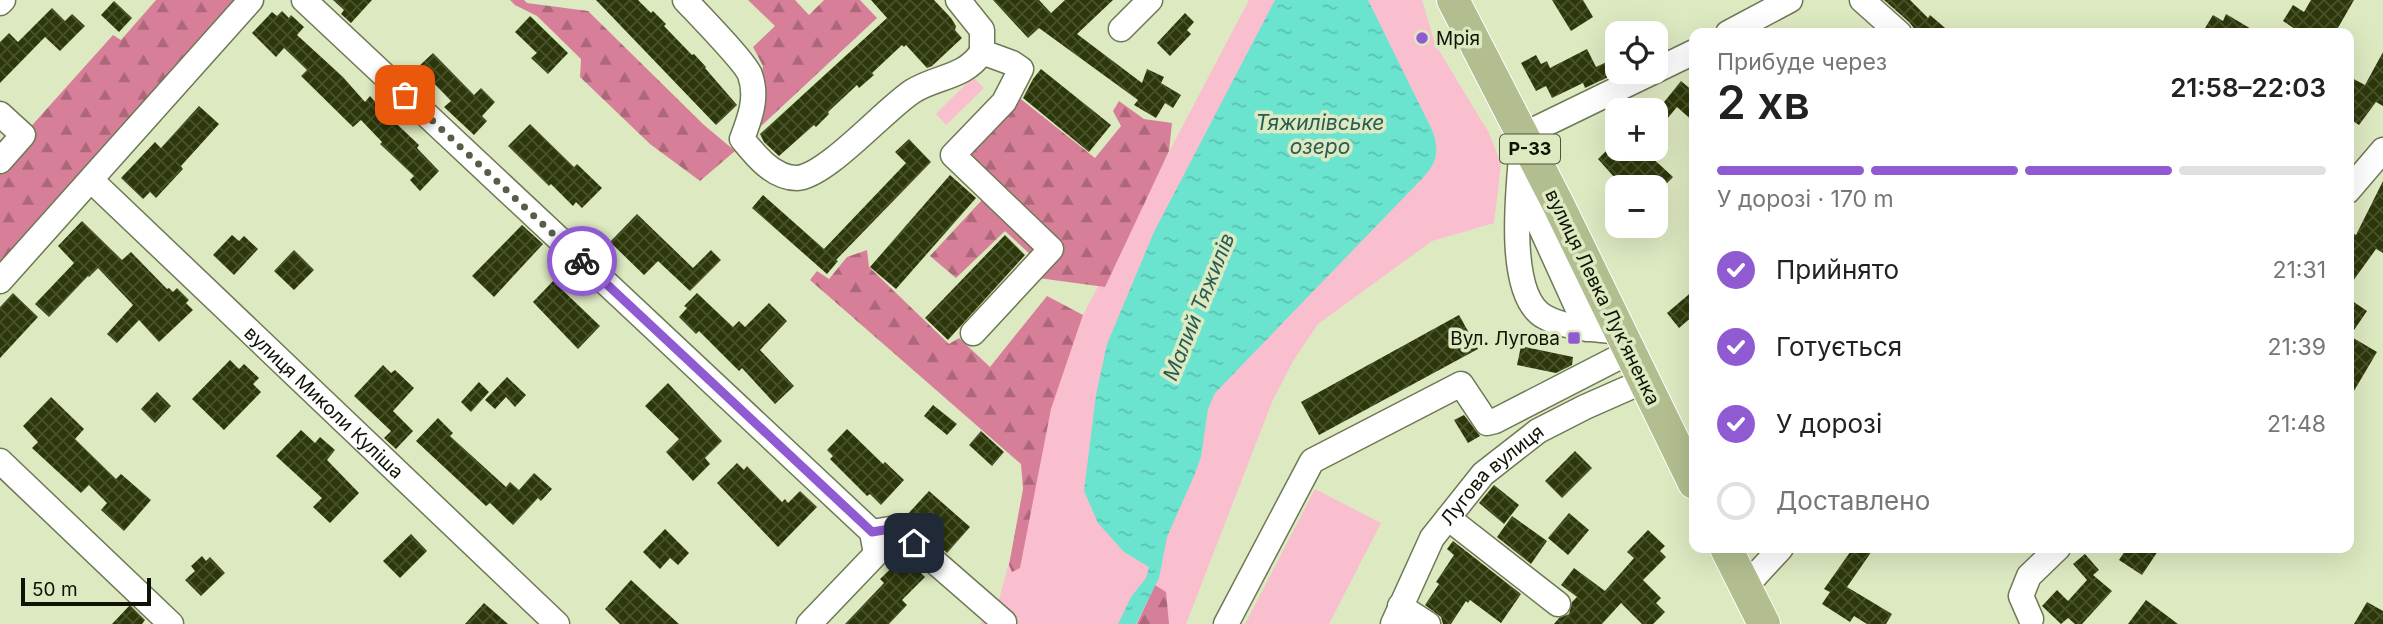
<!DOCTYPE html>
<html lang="uk">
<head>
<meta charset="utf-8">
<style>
  body { margin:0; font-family:Inter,sans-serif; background:#f6f6f6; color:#222; height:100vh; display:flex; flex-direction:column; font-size:26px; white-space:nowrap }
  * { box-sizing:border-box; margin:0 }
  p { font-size:23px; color:#767676 }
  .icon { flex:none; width:38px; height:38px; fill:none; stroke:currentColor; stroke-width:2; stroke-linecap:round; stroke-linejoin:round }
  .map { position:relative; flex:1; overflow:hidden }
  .drawer { position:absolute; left:1689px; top:28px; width:665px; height:525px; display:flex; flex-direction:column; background:#fff; border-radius:14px; box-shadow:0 7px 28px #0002 }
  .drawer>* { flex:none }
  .fabs { position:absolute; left:1605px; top:21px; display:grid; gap:14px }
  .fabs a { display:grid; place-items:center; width:63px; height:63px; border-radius:14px; background:#fff; box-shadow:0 7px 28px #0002; font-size:35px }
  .scale { position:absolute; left:21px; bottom:18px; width:130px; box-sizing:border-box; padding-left:7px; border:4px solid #0f1305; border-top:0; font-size:19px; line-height:24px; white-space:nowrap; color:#0f1305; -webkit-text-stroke:5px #dde9c1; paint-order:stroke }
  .pin { position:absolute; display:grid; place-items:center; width:60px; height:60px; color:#fff; margin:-30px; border-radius:14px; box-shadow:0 4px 10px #0006 }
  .courier { position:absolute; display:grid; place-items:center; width:70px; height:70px; margin:-35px; border:5px solid #905ad3; border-radius:50%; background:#fff; color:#222; box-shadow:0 2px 9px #0007 }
  .head em { font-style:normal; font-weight:600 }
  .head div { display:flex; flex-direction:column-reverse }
  .head { display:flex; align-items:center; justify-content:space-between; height:119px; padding:0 28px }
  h1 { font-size:46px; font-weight:600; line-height:52px }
  .bar { display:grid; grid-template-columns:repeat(4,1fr); gap:10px 7px; align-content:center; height:84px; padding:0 28px }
  .bar i { height:9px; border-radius:5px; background:#e0e0e0 }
  .bar .current { background:#905ad3 }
  .bar p { grid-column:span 4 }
  ol { padding:0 28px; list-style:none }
  li { display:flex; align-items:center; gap:21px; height:77px }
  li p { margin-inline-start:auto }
  li .icon { padding:7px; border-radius:50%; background:#905ad3; color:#fff; stroke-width:4 }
  li:last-child { color:#767676 }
  li i { width:38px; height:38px; border:4px solid #e0e0e0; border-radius:50% }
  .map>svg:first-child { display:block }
  .green { fill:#f9bfce }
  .forest { fill:url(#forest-firs) }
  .water { fill:url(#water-ripples) }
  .building { fill:url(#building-cross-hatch) }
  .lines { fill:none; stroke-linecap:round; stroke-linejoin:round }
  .minor-casing { stroke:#6e7855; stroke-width:27 }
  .major-casing { stroke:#fff; stroke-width:34 }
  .minor { stroke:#fff; stroke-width:24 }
  .major { stroke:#b2be8f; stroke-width:32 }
  .done { stroke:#575e47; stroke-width:7; stroke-dasharray:0 12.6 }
  .route { stroke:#905ad3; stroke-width:9 }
  .poi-dot { fill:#905ad3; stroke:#dde9c1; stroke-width:2.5 }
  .labels { text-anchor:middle; stroke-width:7; stroke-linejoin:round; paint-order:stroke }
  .shield { fill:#dde9c1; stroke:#4d533d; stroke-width:2 }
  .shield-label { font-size:18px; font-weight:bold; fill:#0f1305 }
  .poi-label { font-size:19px; fill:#0f1305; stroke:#dde9c1; text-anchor:start }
  .street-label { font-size:19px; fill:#0f1305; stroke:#dde9c1 }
  .water-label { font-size:21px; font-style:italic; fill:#295c54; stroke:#dde9c1 }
</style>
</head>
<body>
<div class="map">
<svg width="2383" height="624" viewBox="0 0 2383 624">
  <defs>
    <pattern id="forest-firs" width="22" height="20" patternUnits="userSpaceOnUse" patternTransform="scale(1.75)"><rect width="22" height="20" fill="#d77f99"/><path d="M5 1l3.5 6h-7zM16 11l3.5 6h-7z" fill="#ad677b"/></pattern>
    <pattern id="water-ripples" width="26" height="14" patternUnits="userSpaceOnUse" patternTransform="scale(1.75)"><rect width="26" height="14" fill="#6ae3cf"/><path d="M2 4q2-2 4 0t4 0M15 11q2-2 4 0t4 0" fill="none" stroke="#5bc2b0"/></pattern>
    <pattern id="building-cross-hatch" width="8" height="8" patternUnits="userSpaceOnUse" patternTransform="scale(1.75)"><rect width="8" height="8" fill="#2d380a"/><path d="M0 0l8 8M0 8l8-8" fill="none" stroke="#49522c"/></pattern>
  </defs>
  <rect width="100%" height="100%" fill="#dde9c1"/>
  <!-- green -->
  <g class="green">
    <polygon points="1249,0 1422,0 1435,44 1489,133 1501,164 1494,223 1432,241 1318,324 1293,361 1272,402 1186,624 980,624 998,603 1051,409 1083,315"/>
    <polygon points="973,77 984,88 946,125 936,114"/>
    <polygon points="1315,489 1381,523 1329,624 1245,624"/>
  </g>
  <!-- forest -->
  <g class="forest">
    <polygon points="156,0 241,0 0,279 0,161 113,35 121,40"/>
    <polygon points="510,0 524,0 527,3 588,11 704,125 735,151 700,181 650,144 580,77 581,59 537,16 515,5"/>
    <polygon points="748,0 795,0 809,15 824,0 860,0 877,18 760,127 755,121 763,66 753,47 775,26"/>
    <polygon points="1017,96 1095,158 1121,126 1113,111 1119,101 1144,119 1172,123 1169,151 1105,287 1031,277 1032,256 1005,231 956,278 930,256 993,188 967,160"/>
    <polygon points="867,250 869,267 949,344 959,338 990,367 1047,296 1083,315 1051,409 1020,568 1012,572 1009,565 1023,489 1021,464 810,280 817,271 829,279 847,257"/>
    <polygon points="1155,585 1166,592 1169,624 1137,624"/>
  </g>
  <!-- water -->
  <path class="water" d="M 1275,0 L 1368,0 L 1432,130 C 1443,158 1432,169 1413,188 L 1215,393 L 1208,409 L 1201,457 L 1194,476 L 1167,537 L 1159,578 L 1136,624 L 1118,624 L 1131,597 L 1146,578 L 1149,567 L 1124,552 L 1098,523 L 1084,491 L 1096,395 L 1107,344 L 1154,232 Z"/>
  <!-- building -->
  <g class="building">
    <polygon points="333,0 372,0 351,23 341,14 344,10"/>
    <polygon points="596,0 638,0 651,13 653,11 666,24 664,26 692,55 694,54 706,67 705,68 737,105 716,125"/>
    <polygon points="871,0 934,0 951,18 956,26 955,30 962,38 932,66 927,68 906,45 904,47 902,45 872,73 874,75 859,88 857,85 828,112 829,114 816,127 814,125 779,156 764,142 760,134 887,18"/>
    <polygon points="993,0 1039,0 1051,13 1065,0 1113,0 1077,34 1142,83 1147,69 1164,77 1161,83 1181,95 1173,108 1165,103 1156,118 1134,105 1138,100 1039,28 1028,38"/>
    <polygon points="1552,0 1583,0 1593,17 1571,31"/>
    <polygon points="1884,0 1910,0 1928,18 1930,15 1951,33 1915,33 1917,32 1909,22"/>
    <polygon points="2311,0 2354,0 2335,33 2301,33 2283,21 2293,5 2304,12"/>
    <polygon points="114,1 132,18 119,32 101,15"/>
    <polygon points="52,8 65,21 72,14 85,26 60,51 45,37 0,83 0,42 9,33 18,42"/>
    <polygon points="282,11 289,18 291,15 304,27 297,35 343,77 365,102 370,96 383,111 419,145 417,148 439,171 420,191 410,180 414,176 380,144 382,142 361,120 353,127 301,76 307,70 284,48 276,57 252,33 272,12 277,16"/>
    <polygon points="1185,13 1194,22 1187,30 1191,34 1170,56 1157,43"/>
    <polygon points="2226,14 2258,33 2202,33 2213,15 2223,21"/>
    <polygon points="530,16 568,53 548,74 531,58 537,53 515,32"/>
    <polygon points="1587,49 1596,67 1617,57 1617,73 1585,88 1583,83 1552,98 1546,86 1536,91 1521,63 1536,55 1541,64 1547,61 1550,68"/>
    <polygon points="2383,52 2383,106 2376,102 2359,125 2348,118 2348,76 2365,85"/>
    <polygon points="433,53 474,95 481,88 495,102 482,116 487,121 474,135 444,107 451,101 418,67"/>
    <polygon points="1041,69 1111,125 1089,152 1023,98 1033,79"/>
    <polygon points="1681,81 1694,92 1694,122 1677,107 1656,132 1656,112"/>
    <polygon points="199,106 219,124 181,166 183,169 156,198 150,192 143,199 121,178 155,142 161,148"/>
    <polygon points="530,124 574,167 577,164 602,188 582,208 576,202 573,206 551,184 549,186 508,146"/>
    <polygon points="909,139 931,162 836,260 838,261 827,274 752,208 763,195 824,249 906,163 895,152"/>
    <polygon points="1608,149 1626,149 1637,161 1646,152 1673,177 1663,187 1623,187 1598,159"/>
    <polygon points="950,175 976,198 896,289 870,267"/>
    <polygon points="2383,181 2383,253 2376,249 2348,288 2348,230 2356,235"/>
    <polygon points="637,214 693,268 711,250 721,260 690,291 658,261 644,275 610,242"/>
    <polygon points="82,221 122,260 131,252 167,289 169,288 173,292 177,288 189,300 186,303 193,310 159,342 139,320 117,343 107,334 133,305 98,268 89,277 88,276 49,317 35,304 74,263 58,246"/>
    <polygon points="522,225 543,244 494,297 472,276"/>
    <polygon points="232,235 239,241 244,236 258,249 234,275 213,255"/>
    <polygon points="1005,235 1025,255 948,340 925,318"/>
    <polygon points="294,250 314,270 294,290 274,271"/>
    <polygon points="553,281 600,326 578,349 533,302"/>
    <polygon points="1694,290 1694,315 1679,328 1667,313"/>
    <polygon points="13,293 38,317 0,358 0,307"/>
    <polygon points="697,293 733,327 739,321 745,327 769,303 787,321 760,350 794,386 775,404 742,368 739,371 699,331 696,334 679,317 687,308 684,306"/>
    <polygon points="2348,298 2367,311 2350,336 2377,352 2348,401"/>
    <polygon points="1459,315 1478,349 1319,435 1301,402"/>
    <polygon points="1521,346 1573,357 1572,365 1556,373 1517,365"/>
    <polygon points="230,360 239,369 244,364 259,378 253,384 261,392 224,430 192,399"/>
    <polygon points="383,365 391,373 395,370 414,388 393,411 413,431 396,449 384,438 391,431 354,396"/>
    <polygon points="507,377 526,395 515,407 506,397 495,409 485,400"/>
    <polygon points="479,382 489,392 471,412 461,402"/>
    <polygon points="668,383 722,441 705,458 710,464 693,481 666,452 679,439 645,406"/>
    <polygon points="157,392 171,406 155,423 141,409"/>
    <polygon points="51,397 84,429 75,439 116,479 121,474 151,500 124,531 101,510 107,503 89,485 81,493 32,448 38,442 23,426"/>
    <polygon points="933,405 957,424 947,435 924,416"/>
    <polygon points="1464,415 1480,436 1468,443 1454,420"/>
    <polygon points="438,418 453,433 450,436 506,487 510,482 519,490 534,473 552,489 541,501 538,498 513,525 490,503 486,506 416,441"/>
    <polygon points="847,429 883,464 885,462 904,480 881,505 870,494 867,496 830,459 833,456 827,450"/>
    <polygon points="301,430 315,443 320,437 335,450 327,460 359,493 330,523 313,507 322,498 276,456"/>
    <polygon points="981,431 1004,452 992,466 969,445"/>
    <polygon points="1575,451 1592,468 1562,498 1545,481"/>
    <polygon points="737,463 744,470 747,466 782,502 785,499 788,503 800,491 817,507 778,547 717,483"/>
    <polygon points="1494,485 1519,505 1504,524 1479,503"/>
    <polygon points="929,491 970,527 947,553 906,516"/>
    <polygon points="1569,513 1589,530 1568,555 1548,538"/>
    <polygon points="1512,516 1547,541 1531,564 1497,537"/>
    <polygon points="665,529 689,553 678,565 670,558 660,569 643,552"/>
    <polygon points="1648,530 1665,546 1660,551 1666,557 1643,580 1661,598 1656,603 1665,612 1653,624 1642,624 1621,603 1602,624 1554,624 1559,618 1569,614 1572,602 1577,597 1561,585 1574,568 1605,591 1634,558 1627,552"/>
    <polygon points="411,534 427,551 400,578 383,561"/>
    <polygon points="1453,541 1521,594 1501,623 1470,600 1468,603 1466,601 1451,624 1443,624 1441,617 1425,605 1439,584 1436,582 1454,555 1447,549"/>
    <polygon points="1853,548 1874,548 1847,587 1892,614 1886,624 1867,624 1854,616 1850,622 1822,604 1830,592 1824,589"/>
    <polygon points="2127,548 2160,548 2142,575 2119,560"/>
    <polygon points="2085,554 2099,570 2093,575 2112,591 2082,624 2075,624 2068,618 2061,624 2042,606 2057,590 2068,601 2087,580 2073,564"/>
    <polygon points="202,556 206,561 210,557 225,573 201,596 185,580 195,571 191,566"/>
    <polygon points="904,556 925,577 902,600 907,605 889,624 845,624 884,583 880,579"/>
    <polygon points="631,580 657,604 679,624 620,624 605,609"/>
    <polygon points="2146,600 2178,624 2128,624"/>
    <polygon points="2367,602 2383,611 2383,624 2354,624"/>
    <polygon points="484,603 508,624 465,624"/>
    <polygon points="130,605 145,620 142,624 112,624"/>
  </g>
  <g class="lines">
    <defs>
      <g id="minor">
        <polyline points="304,0 872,532 876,554 809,624"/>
        <path d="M 685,0 C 697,13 746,63 750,75 C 758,97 750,118 742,139 C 755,155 773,178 797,178 C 826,177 886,108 913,91 C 937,76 965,78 982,52"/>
        <polyline points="958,0 982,30 982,52 1012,63 1021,69 1004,102 953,155 1051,249 973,333"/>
        <polyline points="1862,0 1899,33"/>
        <polyline points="0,3 3,0"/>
        <polyline points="1121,29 1150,0"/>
        <polyline points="1728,33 1790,0"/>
        <polyline points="0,114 23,135 0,161"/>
        <path id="s1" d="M 91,180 L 557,624"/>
        <polyline points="1521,184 1587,329"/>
        <polyline points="2348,191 2383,150"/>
        <polyline points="0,281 251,0"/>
        <path d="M 1620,332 C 1596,329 1567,329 1545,317 C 1503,295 1520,176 1523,135 L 1694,52"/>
        <polyline points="0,461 171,624"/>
        <polyline points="1448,518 1558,604"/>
        <polyline points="872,532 896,528 1004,622"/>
        <polyline points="1745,587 1781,548"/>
        <polyline points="1400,606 1428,624"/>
        <polyline points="2031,619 2021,596 2029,576 2058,548"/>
        <polyline points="1226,624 1312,461 1461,384 1487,423 1495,421 1629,352"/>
        <path id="s2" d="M 1393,624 L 1432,538 L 1483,474 L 1538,431 L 1585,407 L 1644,381"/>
      </g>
      <g id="major">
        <polyline points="1453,0 1558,204 1694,483"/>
        <polyline points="1726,548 1764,624"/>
      </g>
    </defs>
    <!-- minor casing -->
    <use href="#minor" class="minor-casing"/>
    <!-- major casing -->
    <use href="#major" class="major-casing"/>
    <!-- minor -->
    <use href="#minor" class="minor"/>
    <!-- major -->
    <use href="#major" class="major"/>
  </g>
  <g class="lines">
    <!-- done -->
    <polyline class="done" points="405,95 582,261"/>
    <!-- route -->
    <polyline class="route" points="582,261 872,532 896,528 914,543"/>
  </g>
  <!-- markers -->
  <g class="poi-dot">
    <circle cx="1422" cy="38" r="7"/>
    <rect x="1567" y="331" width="14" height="14" rx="3.5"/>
  </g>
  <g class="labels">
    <!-- shield labels -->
    <rect class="shield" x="1500" y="134.5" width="60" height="29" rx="5"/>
    <g class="shield-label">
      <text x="1530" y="155">Р-33</text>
    </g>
    <!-- poi labels -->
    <g class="poi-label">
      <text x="1436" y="45">Мрія</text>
      <text x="1560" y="345" text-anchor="end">Вул. Лугова</text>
    </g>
    <!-- street labels -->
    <g class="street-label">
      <text transform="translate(1603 297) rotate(64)" y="7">вулиця Левка Лукʼяненка</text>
      <text dy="7" stroke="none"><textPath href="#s1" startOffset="322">вулиця Миколи Куліша</textPath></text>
      <text dy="7" stroke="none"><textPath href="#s2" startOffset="182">Лугова вулиця</textPath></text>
    </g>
    <!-- water labels -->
    <g class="water-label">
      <text x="1320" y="130">Тяжилівське<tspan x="1320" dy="24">озеро</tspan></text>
      <text transform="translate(1199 307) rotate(-68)" y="7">Малий Тяжилів</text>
    </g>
  </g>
</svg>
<div class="fabs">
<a><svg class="icon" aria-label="locate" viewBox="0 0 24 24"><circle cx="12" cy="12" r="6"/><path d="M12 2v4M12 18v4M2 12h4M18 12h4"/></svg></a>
<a>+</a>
<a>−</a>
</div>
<div class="scale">50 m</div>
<div class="pin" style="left:405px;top:95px;background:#ea580c"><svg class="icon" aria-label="bag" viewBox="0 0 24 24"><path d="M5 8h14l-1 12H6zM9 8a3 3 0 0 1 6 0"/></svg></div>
<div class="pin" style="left:914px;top:543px;background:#1f2937"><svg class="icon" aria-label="home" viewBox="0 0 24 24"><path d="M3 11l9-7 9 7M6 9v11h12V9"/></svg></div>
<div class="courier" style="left:582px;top:261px"><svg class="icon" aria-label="bike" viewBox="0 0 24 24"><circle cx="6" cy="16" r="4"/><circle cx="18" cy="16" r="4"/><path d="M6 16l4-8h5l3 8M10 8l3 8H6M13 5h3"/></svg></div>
<section class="drawer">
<div class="head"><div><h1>2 хв</h1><p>Прибуде через</p></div><em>21:58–22:03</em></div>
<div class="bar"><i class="current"></i><i class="current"></i><i class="current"></i><i></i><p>У дорозі · 170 m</p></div>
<ol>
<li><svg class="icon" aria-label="check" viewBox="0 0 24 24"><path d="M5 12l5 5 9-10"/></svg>Прийнято<p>21:31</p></li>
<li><svg class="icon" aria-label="check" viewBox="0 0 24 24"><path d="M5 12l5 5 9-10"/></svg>Готується<p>21:39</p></li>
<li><svg class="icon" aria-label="check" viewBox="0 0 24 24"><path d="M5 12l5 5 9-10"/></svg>У дорозі<p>21:48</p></li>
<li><i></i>Доставлено</li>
</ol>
</section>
</div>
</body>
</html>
